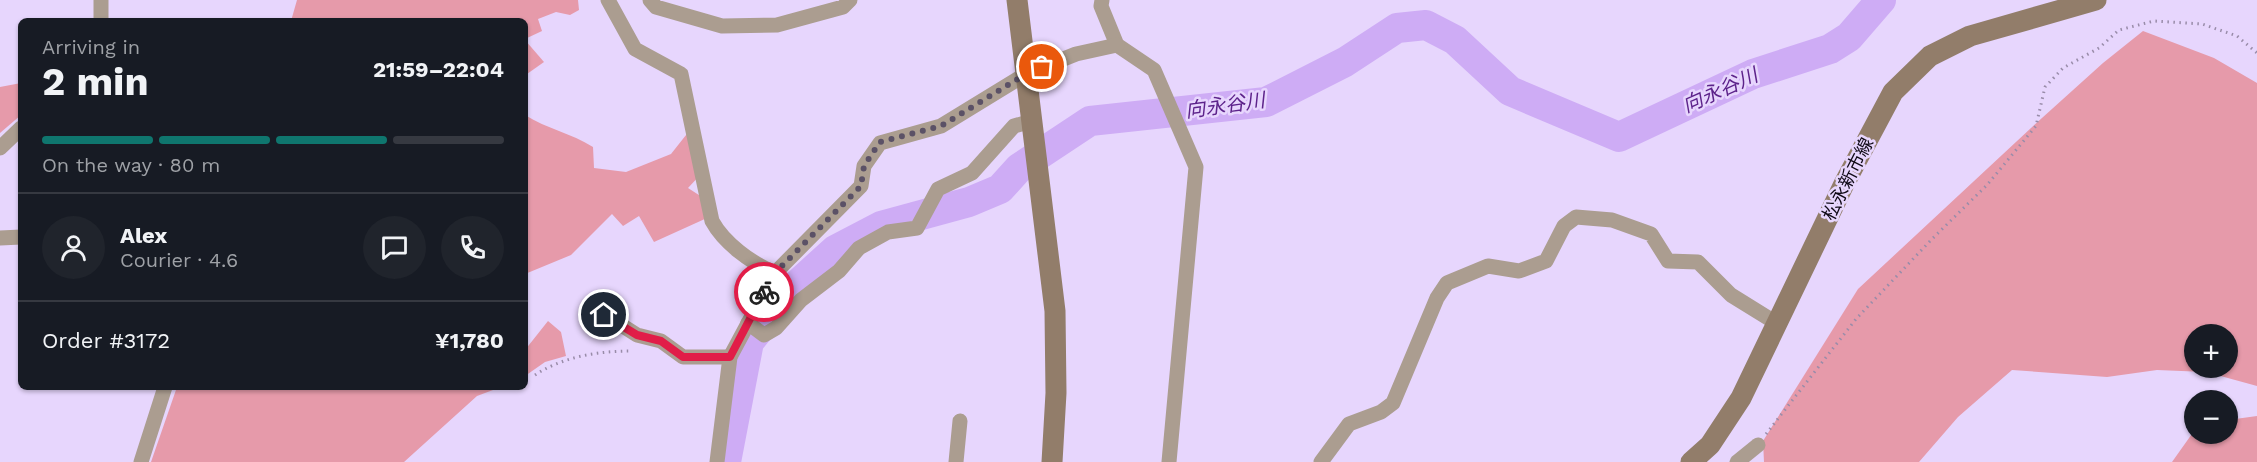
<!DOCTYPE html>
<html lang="en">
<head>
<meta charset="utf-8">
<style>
  body { margin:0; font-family:"Work Sans","Noto Sans JP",sans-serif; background:#20242c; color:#f1f3f6; height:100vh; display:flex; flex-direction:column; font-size:22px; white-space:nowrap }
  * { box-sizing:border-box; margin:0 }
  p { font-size:20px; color:#9ea1a6 }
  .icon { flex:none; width:33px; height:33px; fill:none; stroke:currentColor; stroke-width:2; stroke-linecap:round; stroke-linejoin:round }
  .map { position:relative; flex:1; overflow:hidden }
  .details { position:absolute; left:18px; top:18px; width:510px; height:372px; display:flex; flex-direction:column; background:#171b24; border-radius:9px; box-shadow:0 2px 4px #0004 }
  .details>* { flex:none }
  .fabs { position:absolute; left:2184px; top:324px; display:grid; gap:12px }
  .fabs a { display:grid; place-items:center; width:54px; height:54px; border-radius:50%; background:#171b24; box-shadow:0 2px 4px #0004; font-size:30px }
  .pin { position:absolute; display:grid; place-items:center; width:51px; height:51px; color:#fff; margin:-26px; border:3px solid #fff; border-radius:50%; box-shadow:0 2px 6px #0007 }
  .courier { position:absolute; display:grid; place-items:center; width:60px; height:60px; margin:-30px; border:4px solid #e11d48; border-radius:50%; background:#fff; color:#222; box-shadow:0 2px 8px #0007 }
  .overview em { font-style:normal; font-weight:700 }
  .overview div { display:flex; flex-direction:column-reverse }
  .overview { display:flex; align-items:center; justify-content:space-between; height:102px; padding:0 24px }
  h1 { font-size:39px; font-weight:700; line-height:45px }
  .bar { display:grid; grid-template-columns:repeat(4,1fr); gap:9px 6px; align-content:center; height:72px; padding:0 24px }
  .bar i { height:8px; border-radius:4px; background:#363941 }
  .bar .selected { background:#0f766e }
  .bar p { grid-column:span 4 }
  .line { display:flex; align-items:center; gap:15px; padding:0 24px; border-top:2px solid #363941 }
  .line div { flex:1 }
  .round { display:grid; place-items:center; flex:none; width:63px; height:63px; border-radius:32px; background:#20242c }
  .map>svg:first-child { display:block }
  .green { fill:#e69aaa; fill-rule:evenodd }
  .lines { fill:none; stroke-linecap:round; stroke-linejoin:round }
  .river { stroke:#ceacf5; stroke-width:30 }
  .path { stroke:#998ca9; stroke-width:3; stroke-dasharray:1.5 4.5; stroke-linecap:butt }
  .street { stroke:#ab9d90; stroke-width:15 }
  .secondary { stroke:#927d6a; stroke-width:21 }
  .done { stroke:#5b5166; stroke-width:6; stroke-dasharray:0 10.8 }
  .route { stroke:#e11d48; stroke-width:8 }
  .labels { text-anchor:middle; stroke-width:5; stroke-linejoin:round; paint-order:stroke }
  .street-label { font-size:18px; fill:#0f0915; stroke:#e7d6fd }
  .water-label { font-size:20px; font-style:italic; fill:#5d238b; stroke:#e7d6fd }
</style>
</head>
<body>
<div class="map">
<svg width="2257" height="462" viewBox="0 0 2257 462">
  <rect width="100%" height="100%" fill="#e7d6fd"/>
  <!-- green -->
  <g class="green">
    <polygon points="297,0 578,0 579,10 570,15 556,12 538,19 542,31 525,39 525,21 291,21"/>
    <path d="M 2143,31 L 2214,58 L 2257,83 L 2257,386 L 2206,372 L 2157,370 L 2107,377 L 2012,370 L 1958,417 L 1919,462 L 1764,462 L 1763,441 L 1858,289 L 2031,128 L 2103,63 ZM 2194,334 L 2228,334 L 2228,368 L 2194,368 Z"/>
    <polygon points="525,40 544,62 527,74 525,73"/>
    <polygon points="21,83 21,115 0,133 0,87"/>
    <path d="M 525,115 C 547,129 571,133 593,147 L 594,168 L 626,172 L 671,154 L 690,130 L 701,174 L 688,188 L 702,197 L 707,218 L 654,242 L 639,216 L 623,226 L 612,214 L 571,255 L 525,274 Z"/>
    <polygon points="548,321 561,332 566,356 545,362 525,376 525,350"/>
    <polygon points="177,387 501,387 477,396 404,462 151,462"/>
    <polygon points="2257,416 2257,462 2172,462 2194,431 2194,434 2228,434 2228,420"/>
  </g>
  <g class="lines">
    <!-- river -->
    <polyline class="river" points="726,462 749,342 791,290 835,250 881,226 969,202 1000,189 1019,168 1090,121 1266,102 1345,62 1397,28 1426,25 1455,40 1510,91 1619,137 1753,74 1830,49 1849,37 1881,0"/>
    <!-- path -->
    <g class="path">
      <path d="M 535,375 C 562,357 598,351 631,351"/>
      <polyline points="1766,434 1856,319 1932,239 1987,185 2036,126 2045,87 2063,68 2099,48 2119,30 2154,21 2202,24 2237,36 2257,53"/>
    </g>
    <!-- street -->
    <g class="street">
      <polyline points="101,0 101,21"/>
      <path d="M 608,0 L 635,49 L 681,74 L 712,221 C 724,243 751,263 775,273"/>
      <polyline points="650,0 656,7 722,26 777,25 843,7 850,0"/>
      <polyline points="1102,0 1101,6 1117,45 1154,70 1196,167 1169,462"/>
      <polyline points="0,148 21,128"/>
      <polyline points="0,238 21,237"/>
      <polyline points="604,314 637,335 661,341 683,357 730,357"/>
      <polyline points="748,323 764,335 776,328 801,300 839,271 859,248 888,232 917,228 938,189 972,173 1014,126 1032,121"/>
      <polyline points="141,462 165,387"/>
      <polyline points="717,462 730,357 775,273 861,186 864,166 880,143 941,126 1026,74 1076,54 1117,45"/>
      <polyline points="956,462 960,421"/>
      <polyline points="1321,462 1349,424 1381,412 1393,403 1437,298 1447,283 1488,266 1519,271 1546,261 1564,226 1576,217 1612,220 1651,234 1668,261 1698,262 1731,295 1778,324"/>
      <polyline points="1737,462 1758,445"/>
    </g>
    <!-- secondary -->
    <g class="secondary">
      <polyline points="1017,0 1055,311 1056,393 1052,462"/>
      <polyline points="1691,462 1710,445 1741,398 1844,184 1893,92 1930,56 1970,36 2096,0"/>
    </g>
  </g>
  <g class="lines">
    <!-- done -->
    <polyline class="done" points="764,292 775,273 861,186 864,166 880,142 941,126 1026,74 1042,67"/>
    <!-- route -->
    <polyline class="route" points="604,315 637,335 661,341 683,357 730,357 764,292"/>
  </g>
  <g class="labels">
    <!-- street labels -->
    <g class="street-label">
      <text transform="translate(1848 179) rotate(-63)" y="6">松永新市線</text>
    </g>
    <!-- water labels -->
    <g class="water-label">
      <text transform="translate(1720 90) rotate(-24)" y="7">向永谷川</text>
      <text transform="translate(1225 105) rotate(-8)" y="7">向永谷川</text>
    </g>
  </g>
</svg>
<div class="fabs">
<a>+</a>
<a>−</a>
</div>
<div class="pin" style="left:1042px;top:67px;background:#ea580c"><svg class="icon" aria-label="bag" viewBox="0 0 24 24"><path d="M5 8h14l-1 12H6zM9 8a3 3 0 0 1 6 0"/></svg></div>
<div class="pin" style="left:604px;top:315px;background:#1f2937"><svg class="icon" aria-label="home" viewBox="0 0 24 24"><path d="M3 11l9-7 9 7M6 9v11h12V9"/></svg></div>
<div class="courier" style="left:764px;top:292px"><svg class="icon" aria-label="bike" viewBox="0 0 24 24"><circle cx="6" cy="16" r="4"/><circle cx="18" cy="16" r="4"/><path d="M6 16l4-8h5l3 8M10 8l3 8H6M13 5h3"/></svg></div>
<section class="details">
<div class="overview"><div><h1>2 min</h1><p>Arriving in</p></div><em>21:59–22:04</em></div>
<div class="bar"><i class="selected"></i><i class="selected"></i><i class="selected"></i><i></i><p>On the way · 80 m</p></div>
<div class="line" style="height:108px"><a class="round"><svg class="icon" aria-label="person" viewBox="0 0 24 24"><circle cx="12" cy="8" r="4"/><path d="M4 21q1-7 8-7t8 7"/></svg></a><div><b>Alex</b><p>Courier · 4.6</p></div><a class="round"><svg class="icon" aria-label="chat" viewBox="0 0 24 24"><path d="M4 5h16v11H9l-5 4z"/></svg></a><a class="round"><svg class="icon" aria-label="phone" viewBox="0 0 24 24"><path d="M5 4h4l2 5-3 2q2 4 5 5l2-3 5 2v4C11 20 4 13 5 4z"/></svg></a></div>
<div class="line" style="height:78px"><div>Order #3172</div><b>¥1,780</b></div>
</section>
</div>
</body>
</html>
